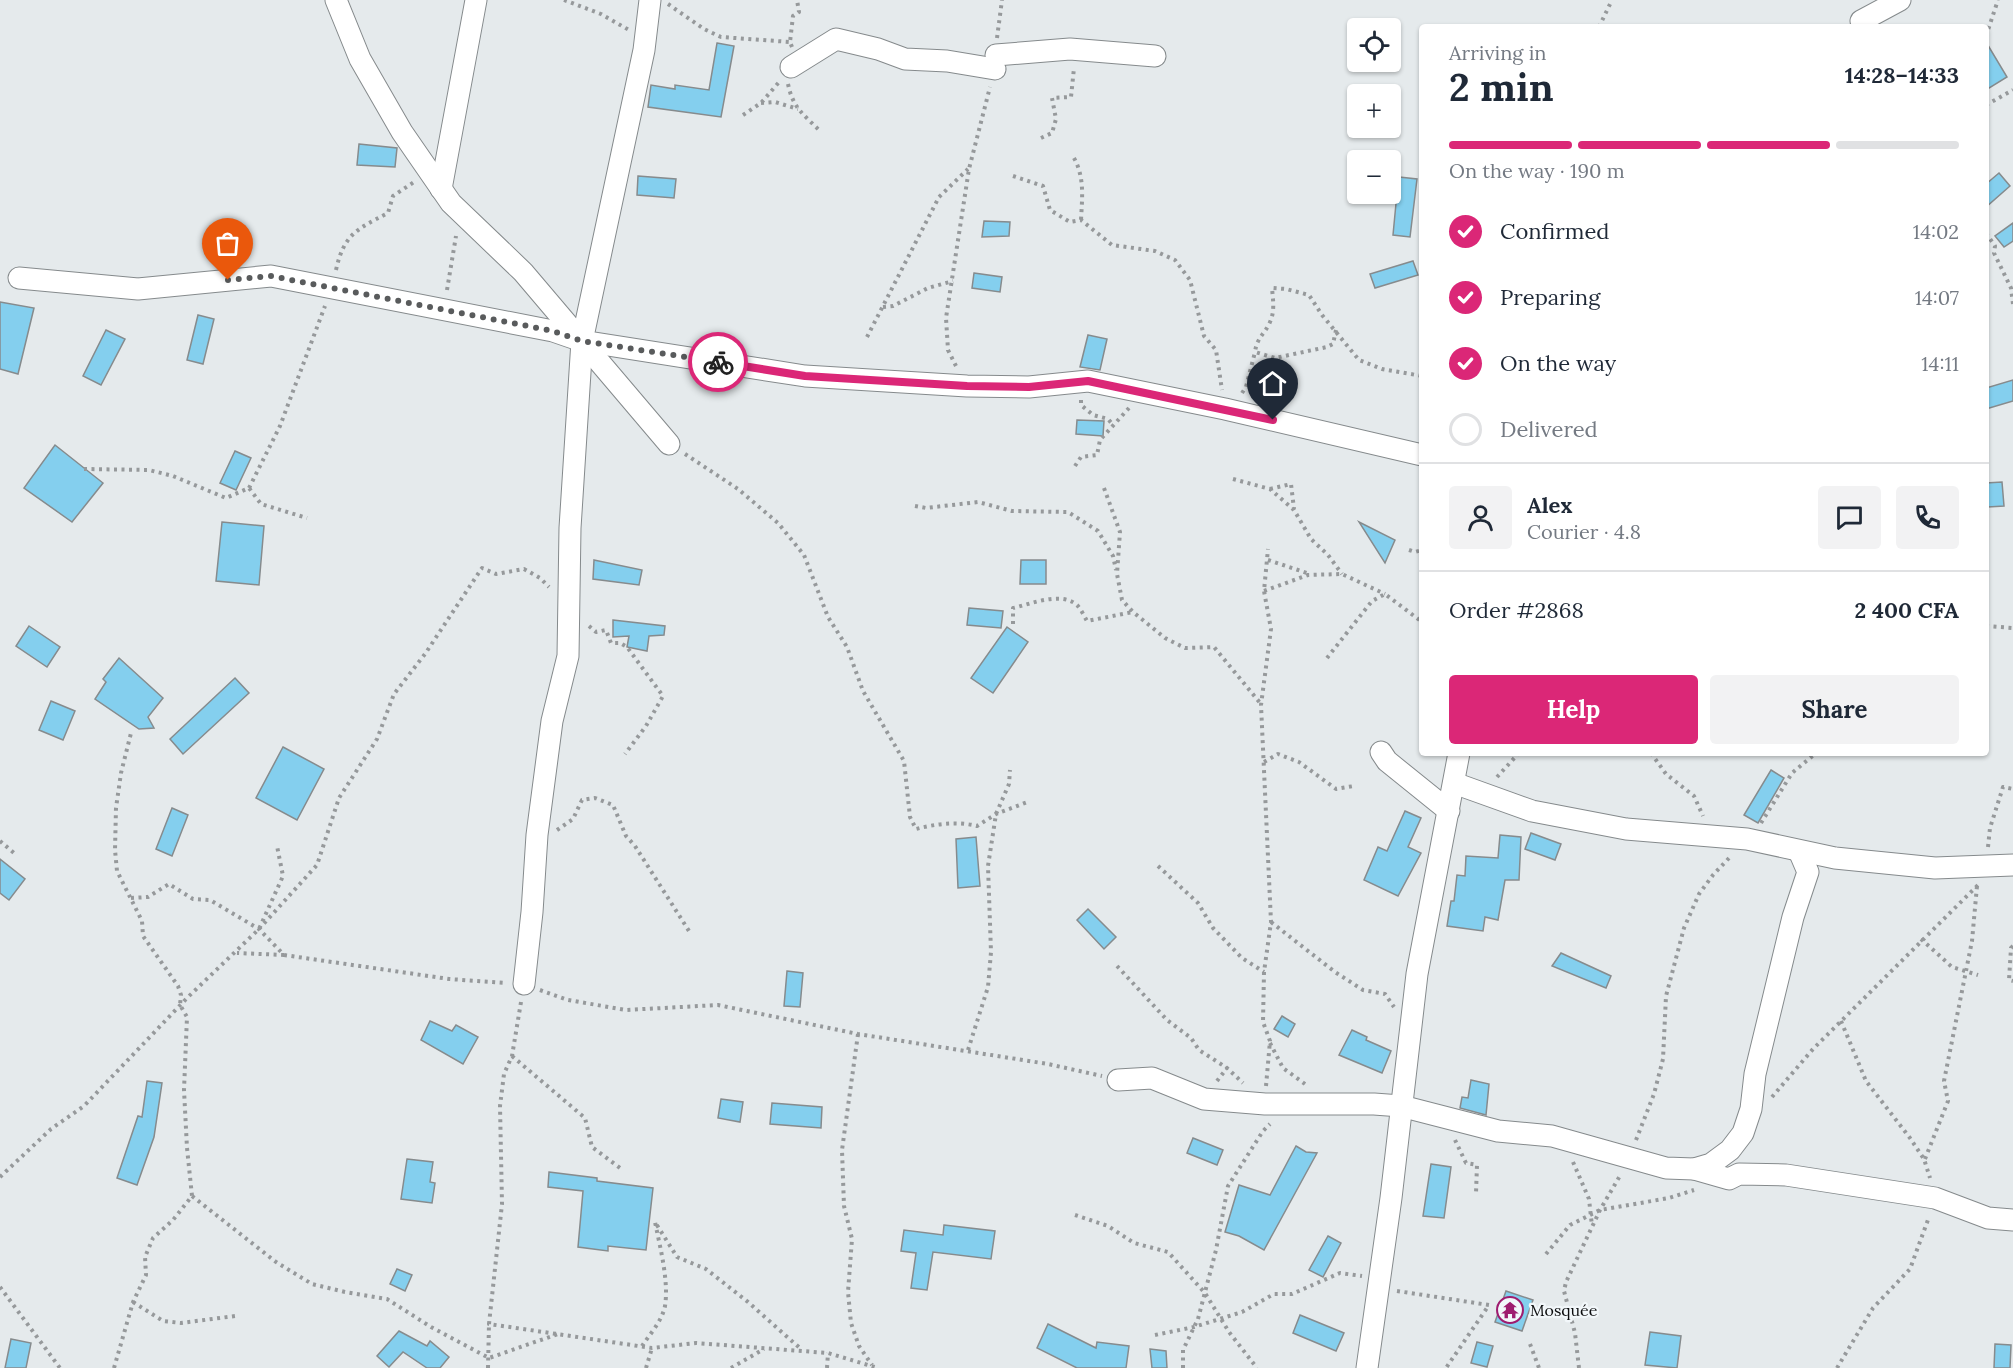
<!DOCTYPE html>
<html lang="en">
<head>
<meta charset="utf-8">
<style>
  body { margin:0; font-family:Lora,serif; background:#f2f2f3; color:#1f2937; height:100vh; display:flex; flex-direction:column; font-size:22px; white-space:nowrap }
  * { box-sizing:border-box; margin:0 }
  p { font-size:20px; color:#747a83 }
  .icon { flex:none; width:33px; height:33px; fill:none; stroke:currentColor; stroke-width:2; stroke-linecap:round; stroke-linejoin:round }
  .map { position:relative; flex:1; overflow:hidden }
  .details { position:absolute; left:1419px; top:24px; width:570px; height:732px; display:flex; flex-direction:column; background:#fff; border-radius:6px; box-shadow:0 2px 4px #0004 }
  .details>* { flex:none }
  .fabs { position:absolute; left:1347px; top:18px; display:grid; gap:12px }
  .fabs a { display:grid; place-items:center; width:54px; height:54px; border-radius:6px; background:#fff; box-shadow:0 2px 4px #0004; font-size:30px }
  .pin { position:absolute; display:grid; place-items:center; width:51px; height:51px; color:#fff; margin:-62px -26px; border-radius:50% 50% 50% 0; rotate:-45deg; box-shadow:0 0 6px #0007 }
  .pin .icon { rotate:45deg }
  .courier { position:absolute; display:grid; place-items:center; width:60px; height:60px; margin:-30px; border:4px solid #db2777; border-radius:50%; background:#fff; color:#222; box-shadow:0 2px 8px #0007 }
  .headline em { font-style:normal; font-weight:700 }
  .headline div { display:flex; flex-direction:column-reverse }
  .headline { display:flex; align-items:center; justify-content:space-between; height:102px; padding:0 30px }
  h1 { font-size:39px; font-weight:700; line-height:45px }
  .bar { display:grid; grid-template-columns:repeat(4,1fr); gap:9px 6px; align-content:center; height:72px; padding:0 30px }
  .bar i { height:8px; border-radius:4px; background:#e0e1e3 }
  .bar .current { background:#db2777 }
  .bar p { grid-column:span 4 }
  .line { display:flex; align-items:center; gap:15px; padding:0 30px; border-top:2px solid #e0e1e3 }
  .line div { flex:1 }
  .round { display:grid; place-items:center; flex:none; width:63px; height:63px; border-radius:6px; background:#f2f2f3 }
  ol { padding:0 30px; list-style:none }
  li { display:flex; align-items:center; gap:18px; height:66px }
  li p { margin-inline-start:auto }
  li .icon { padding:6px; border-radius:50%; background:#db2777; color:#fff; stroke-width:4 }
  li:last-child { color:#747a83 }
  li i { width:33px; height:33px; border:3px solid #e0e1e3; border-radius:50% }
  .primary-button { display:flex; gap:12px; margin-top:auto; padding:12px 30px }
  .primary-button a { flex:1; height:69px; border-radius:6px; background:#db2777; color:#fff; font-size:24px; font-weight:700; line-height:69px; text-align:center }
  .primary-button a+a { background:#f2f2f3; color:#1f2937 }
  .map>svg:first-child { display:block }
  .building { fill:#84cfee; stroke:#868b8d; stroke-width:1.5 }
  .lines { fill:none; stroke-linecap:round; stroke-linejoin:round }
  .minor-casing { stroke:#858a8c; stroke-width:23 }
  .path { stroke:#96999b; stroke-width:4; stroke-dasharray:3 4.5; stroke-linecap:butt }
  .minor { stroke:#fff; stroke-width:21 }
  .done { stroke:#595b5c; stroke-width:6; stroke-dasharray:0 10.8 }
  .route { stroke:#db2777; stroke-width:8 }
  .labels { text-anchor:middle; stroke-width:4.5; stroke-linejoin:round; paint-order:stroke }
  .poi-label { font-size:16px; fill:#0d0e0f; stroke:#f2f7fa; text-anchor:start }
</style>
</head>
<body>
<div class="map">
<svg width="2013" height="1368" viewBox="0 0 2013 1368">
  <rect width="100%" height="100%" fill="#e5eaec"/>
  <!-- building -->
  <g class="building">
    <polygon points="1986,42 2007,77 1986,90"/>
    <polygon points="717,43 734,46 721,117 648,107 651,85 675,89 675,85 709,90"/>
    <polygon points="359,144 397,148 395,167 357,165"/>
    <polygon points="1999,173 2010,186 1986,207 1986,184"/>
    <polygon points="638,176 676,179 674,198 637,195"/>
    <polygon points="1390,176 1417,179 1410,237 1393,235 1397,193 1390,192"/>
    <polygon points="984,221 1010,222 1009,236 982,237"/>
    <polygon points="2013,223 2013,241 2004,247 1995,236"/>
    <polygon points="1413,261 1418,275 1375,288 1370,274"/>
    <polygon points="974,273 1002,277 1000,292 972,288"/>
    <polygon points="0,302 34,308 18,374 0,369"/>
    <polygon points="198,315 214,319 203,364 187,360"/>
    <polygon points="106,330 125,339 101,385 83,376"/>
    <polygon points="1088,335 1107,339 1100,370 1080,367"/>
    <polygon points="2013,380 2013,401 1986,409 1986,388"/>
    <polygon points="1077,420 1104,421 1103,436 1076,434"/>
    <polygon points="55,445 103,483 72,522 24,488"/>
    <polygon points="235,451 251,458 236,490 220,483"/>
    <polygon points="2002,482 2004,506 1988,507 1986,483"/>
    <polygon points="222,522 264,526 259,585 216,581"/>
    <polygon points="1359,522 1395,540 1385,563"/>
    <polygon points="594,560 642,570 639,585 593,579"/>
    <polygon points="1021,560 1046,560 1046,584 1020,584"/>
    <polygon points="969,608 1003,611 1001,628 967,625"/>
    <polygon points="613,620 665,626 664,635 649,636 647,651 627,647 629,636 613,637"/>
    <polygon points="29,626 60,647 47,667 16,646"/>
    <polygon points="1007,627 1028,642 993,693 971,678"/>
    <polygon points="119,658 163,698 148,717 154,728 139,729 95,699 106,682 103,679"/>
    <polygon points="235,678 249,693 183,754 170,739"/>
    <polygon points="51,701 75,711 63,740 39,730"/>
    <polygon points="283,747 324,769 297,820 256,798"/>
    <polygon points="1771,770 1784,778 1758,823 1744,815"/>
    <polygon points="172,808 188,815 172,856 156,849"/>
    <polygon points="1405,811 1421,818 1408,847 1421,853 1398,896 1364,880 1378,847 1387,851"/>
    <polygon points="1531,833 1561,844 1555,860 1525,849"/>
    <polygon points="1500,835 1521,837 1519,880 1505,880 1498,920 1485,917 1483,931 1447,926 1451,901 1454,901 1457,875 1465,876 1466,856 1498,858"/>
    <polygon points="976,837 980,886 958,888 956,839"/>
    <polygon points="0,859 25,879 9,900 0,893"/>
    <polygon points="1088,909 1116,937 1104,949 1077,920"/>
    <polygon points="1561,953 1611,976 1606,988 1552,966"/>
    <polygon points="787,971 803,973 800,1007 784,1006"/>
    <polygon points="1282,1016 1295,1024 1288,1037 1274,1029"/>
    <polygon points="430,1021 452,1031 456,1025 478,1037 463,1064 421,1040"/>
    <polygon points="1352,1030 1367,1037 1366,1040 1391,1051 1382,1073 1339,1055"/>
    <polygon points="1471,1080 1489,1084 1486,1115 1460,1108 1462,1097 1468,1098"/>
    <polygon points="147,1081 162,1083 154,1137 137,1185 117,1178 138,1116 142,1117"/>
    <polygon points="721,1099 743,1102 740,1122 718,1118"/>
    <polygon points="772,1103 822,1107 821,1128 770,1124"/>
    <polygon points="1193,1138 1223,1150 1217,1165 1187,1153"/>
    <polygon points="1296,1146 1306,1152 1317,1153 1264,1250 1239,1236 1225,1232 1239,1185 1270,1195"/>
    <polygon points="407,1159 433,1162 430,1182 435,1183 432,1203 401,1199"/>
    <polygon points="1431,1164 1451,1167 1444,1218 1423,1216"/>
    <polygon points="549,1172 597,1178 597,1181 653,1188 646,1250 608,1246 608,1251 578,1247 583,1191 548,1187"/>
    <polygon points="944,1225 995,1231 991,1259 933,1252 927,1290 911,1288 916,1253 901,1251 904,1230 943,1235"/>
    <polygon points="1328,1236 1341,1243 1323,1277 1309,1270"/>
    <polygon points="397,1269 412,1275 405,1291 390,1284"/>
    <polygon points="1506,1291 1533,1300 1522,1331 1495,1322"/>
    <polygon points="1300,1315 1344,1333 1336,1351 1293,1333"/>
    <polygon points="1048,1324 1096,1348 1097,1342 1129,1346 1126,1368 1077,1368 1037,1348"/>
    <polygon points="399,1331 427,1346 430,1341 449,1357 440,1368 427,1368 403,1352 389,1367 377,1356"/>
    <polygon points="1650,1332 1681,1336 1677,1368 1645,1365"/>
    <polygon points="11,1339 31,1343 26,1368 5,1368"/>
    <polygon points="1477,1342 1493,1346 1487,1367 1471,1363"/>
    <polygon points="1995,1344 2011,1345 2010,1368 1994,1368"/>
    <polygon points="1150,1349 1166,1351 1167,1368 1152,1368"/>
  </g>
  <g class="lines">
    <defs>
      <g id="minor">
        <polyline points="336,0 360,59 402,132 451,203 523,272 669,444"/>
        <polyline points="1861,21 1900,0"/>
        <polyline points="996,55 1070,49 1155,56"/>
        <polyline points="791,67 836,39 878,49 905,59 947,61 995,69"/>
        <polyline points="441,189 476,0"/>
        <polyline points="19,278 138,289 271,276 553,331 582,341 805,376 967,386 1029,387 1088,381 1225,409 1422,455"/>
        <polyline points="1381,752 1387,761 1449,811"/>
        <polyline points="1454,783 1532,811 1626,829 1747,839 1835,858 1935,868 2013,865"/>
        <polyline points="524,984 532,912 537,835 552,721 568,656 570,528 582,341 644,50 650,0"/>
        <polyline points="1118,1080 1152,1078 1204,1099 1265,1104 1374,1104 1401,1106 1498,1131 1552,1136 1666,1168 1694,1169 1711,1164 1730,1150 1743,1133 1751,1109 1755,1074 1793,917 1808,872 1799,851"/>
        <polyline points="1694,1169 1729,1179 1739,1174 1786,1175 1935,1198 1988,1218 2013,1220"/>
        <polyline points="1367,1368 1391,1198 1417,974 1459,753"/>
      </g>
    </defs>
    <!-- minor casing -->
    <use href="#minor" class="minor-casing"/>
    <!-- path -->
    <g class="path">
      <polyline points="564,0 601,14 629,30"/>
      <polyline points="668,4 704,29 721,37 790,42"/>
      <polyline points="1599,27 1612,0"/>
      <polyline points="1986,36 1998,0"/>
      <polyline points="997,38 1002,0"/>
      <polyline points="792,47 790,42 793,16 799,12 797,0"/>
      <path d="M 788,84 C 793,108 803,114 820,131"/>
      <polyline points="761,103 775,102 798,109"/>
      <polyline points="1986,105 2013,90"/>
      <polyline points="743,115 761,103 780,81"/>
      <polyline points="1041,138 1052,133 1056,119 1052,98 1071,97 1074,68"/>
      <path d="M 1074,158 C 1085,178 1082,199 1081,220"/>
      <polyline points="1013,176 1043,186 1050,210 1070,222 1081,220 1112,245 1155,251 1175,260 1190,280 1204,336 1216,350 1222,390"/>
      <polyline points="1986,233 1995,246 1994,253 2011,288 2013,304"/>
      <path d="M 336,270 C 344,234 357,229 388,213 L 393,196 L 414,182"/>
      <polyline points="447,290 456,236"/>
      <polyline points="883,307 893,306 928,288 953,281"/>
      <path d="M 1336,330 L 1333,344 L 1327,347 L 1275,358 L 1255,352 C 1257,337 1265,334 1270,322 C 1275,311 1273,300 1272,288 L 1286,289 L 1309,295 L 1322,315 L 1359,360 L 1382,369 L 1422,376"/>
      <polyline points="867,337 939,197 968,169"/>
      <polyline points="956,366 948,350 946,318 969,169 990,87"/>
      <polyline points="1242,393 1246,387 1255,352"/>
      <polyline points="1081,400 1081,405 1093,415 1108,419 1113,425"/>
      <path d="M 685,454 L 738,489 L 778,523 L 804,555 L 828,617 L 847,647 L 863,691 L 904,761 L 910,817 L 916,829 C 935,824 957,821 977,826 L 996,814 L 1030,801"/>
      <polyline points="1075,466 1081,457 1097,455 1100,440 1129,408"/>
      <polyline points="84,469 149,470 173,476 226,498 249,488 261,504 307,518"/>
      <polyline points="1233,479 1270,489 1294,510 1311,539 1328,555 1342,574"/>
      <polyline points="249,488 280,426 325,306"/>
      <polyline points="1104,488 1120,532 1117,574 1122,600 1133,612 1165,638 1185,648 1214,647 1261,704"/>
      <polyline points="1270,489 1291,484 1294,509"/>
      <polyline points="915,506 926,508 978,502 1012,511 1068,512 1098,531 1113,556 1116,570"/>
      <polyline points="1409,550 1415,552 1422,550"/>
      <polyline points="1268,560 1310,574"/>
      <polyline points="1264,591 1308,575 1342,574 1385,594"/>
      <path d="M 1013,624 L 1013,608 C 1031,604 1061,591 1077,605 C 1081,609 1084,616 1087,621 L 1133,612"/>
      <polyline points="589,626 596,632 606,630 611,643 620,643 627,647 663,696 646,726 625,754"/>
      <polyline points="1986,626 2013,628"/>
      <polyline points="1327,658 1372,601 1385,594 1422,622"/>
      <polyline points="1421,702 1422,702"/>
      <polyline points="1651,753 1666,774 1694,796 1703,816"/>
      <polyline points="1913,754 1914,753"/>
      <polyline points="1264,762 1278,754 1299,762 1336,789 1354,786"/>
      <polyline points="1497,777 1519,753"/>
      <polyline points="1761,823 1792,773 1816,753"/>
      <polyline points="557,830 573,819 582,800 595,798 613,805 626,836 635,846 689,931"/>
      <polyline points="0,841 14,853"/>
      <polyline points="1988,847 1990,828 2003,787 2013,789"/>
      <polyline points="1158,866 1198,903 1213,928 1242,958 1264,972"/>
      <polyline points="131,898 148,897 169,884 193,899 210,900 259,929 284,955 237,953"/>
      <polyline points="1271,922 1335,972 1363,990 1385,994 1394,1007"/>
      <polyline points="259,929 317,865 339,798 377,739 394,694 425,654 482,568 496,574 524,569 540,578 549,587"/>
      <polyline points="1921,939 1952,967 1978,975"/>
      <polyline points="2013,946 2011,948 2009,980 2013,981"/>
      <polyline points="284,955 449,979 506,983"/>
      <polyline points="1117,966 1167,1020 1191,1038 1199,1050 1227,1068"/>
      <polyline points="540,990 568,1000 626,1010 718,1005 858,1034 1048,1064 1102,1076"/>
      <polyline points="521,1002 512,1056 504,1074 500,1106 502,1204 489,1324 652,1348 696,1343 828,1353 878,1368"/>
      <polyline points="1841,1021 1866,1081 1910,1138 1924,1159 1930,1178"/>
      <polyline points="858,1034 842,1150 844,1206 852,1239 848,1292 851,1323 859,1346 872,1365"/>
      <polyline points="1270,1043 1283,1068 1305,1084"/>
      <polyline points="968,1050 988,987 991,952 988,866 996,814 1009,784 1010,770"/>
      <polyline points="512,1056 585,1118 592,1147 620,1168"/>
      <polyline points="1217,1081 1227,1068 1243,1083"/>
      <polyline points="1266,1086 1270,1041 1263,1022 1264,972 1271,922 1261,705 1271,629 1264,591 1268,549"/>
      <polyline points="1772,1097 1813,1049 1978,885"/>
      <polyline points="1455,1140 1466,1163 1477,1165 1476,1193"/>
      <polyline points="1636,1140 1654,1094 1663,1059 1666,996 1684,928 1699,894 1713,875 1730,857"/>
      <polyline points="1925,1159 1948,1101 1944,1081 1972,941 1977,886"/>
      <polyline points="1573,1162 1589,1199 1592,1226"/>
      <polyline points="0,1177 51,1129 84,1106 187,998 259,929 283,876 277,846"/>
      <polyline points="192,1196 276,1262 312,1284 345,1292 387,1299 431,1327 489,1358 558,1334"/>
      <polyline points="1075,1215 1108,1226 1134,1243 1168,1252 1205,1293 1229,1332 1257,1368"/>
      <polyline points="1546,1254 1570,1225 1600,1210 1669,1198 1694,1190"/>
      <polyline points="0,1287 60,1368"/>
      <polyline points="1397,1291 1489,1305 1446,1368"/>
      <polyline points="133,1302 163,1321 181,1323 235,1316"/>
      <polyline points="1155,1335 1194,1327 1242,1312 1274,1294 1292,1294 1340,1273 1362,1276"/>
      <polyline points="1530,1344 1539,1368"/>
      <path d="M 642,1346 C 650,1334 662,1321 665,1306 C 669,1281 660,1247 655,1222 L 677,1257 L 706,1269 L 748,1302 L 802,1350"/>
      <polyline points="114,1368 133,1302 146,1275 145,1257 153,1238 173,1220 192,1196 187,1148 184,1090 187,1017 180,1005 181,995 178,986 143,936 142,921 117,871 115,850 116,808 121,773 131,733"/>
      <polyline points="488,1368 489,1324"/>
      <polyline points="646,1368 652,1348"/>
      <polyline points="731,1368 764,1349"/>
      <polyline points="827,1368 828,1353"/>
      <polyline points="1183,1368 1183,1350 1198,1319 1216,1250 1228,1186 1263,1131 1270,1124"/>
      <polyline points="1579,1368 1575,1333 1564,1291 1566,1282 1600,1210 1621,1174"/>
      <polyline points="1837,1368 1873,1308 1910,1269 1929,1217"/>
    </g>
    <!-- minor -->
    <use href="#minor" class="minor"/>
  </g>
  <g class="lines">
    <!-- done -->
    <polyline class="done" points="228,280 271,276 553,331 582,341 718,362"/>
    <!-- route -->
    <polyline class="route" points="718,362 805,376 967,386 1029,387 1088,381 1273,420"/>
  </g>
  <!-- icons -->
  <defs>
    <symbol id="temple-ring" viewBox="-11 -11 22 22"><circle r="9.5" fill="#f2f7fa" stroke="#9e1c6f" stroke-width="1.5"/><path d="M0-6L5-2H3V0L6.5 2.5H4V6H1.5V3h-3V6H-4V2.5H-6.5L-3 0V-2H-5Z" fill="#9e1c6f"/></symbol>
  </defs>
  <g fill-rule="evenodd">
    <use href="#temple-ring" x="1495" y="1295" width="30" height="30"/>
  </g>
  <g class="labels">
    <!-- poi labels -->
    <g class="poi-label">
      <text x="1530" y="1316">Mosquée</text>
    </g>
  </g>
</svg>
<div class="fabs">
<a><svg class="icon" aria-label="locate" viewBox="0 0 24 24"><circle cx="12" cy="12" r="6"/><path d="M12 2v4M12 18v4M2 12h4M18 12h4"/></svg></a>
<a>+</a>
<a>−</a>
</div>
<div class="pin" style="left:228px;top:280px;background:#ea580c"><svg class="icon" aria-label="bag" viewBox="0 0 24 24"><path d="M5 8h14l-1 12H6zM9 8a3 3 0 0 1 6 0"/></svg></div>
<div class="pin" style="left:1273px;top:420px;background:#1f2937"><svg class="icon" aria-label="home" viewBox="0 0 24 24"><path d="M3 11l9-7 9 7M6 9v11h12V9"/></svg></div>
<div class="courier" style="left:718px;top:362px"><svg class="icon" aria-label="bike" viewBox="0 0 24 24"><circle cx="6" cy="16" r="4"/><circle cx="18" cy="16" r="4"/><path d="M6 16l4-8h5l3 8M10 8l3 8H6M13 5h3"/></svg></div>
<section class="details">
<div class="headline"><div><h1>2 min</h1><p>Arriving in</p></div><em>14:28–14:33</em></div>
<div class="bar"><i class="current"></i><i class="current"></i><i class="current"></i><i></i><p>On the way · 190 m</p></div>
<ol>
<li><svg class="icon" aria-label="check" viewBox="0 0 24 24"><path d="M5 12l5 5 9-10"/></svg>Confirmed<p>14:02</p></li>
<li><svg class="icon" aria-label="check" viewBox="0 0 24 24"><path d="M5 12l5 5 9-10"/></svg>Preparing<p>14:07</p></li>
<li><svg class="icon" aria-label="check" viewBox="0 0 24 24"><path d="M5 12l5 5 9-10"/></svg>On the way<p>14:11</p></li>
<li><i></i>Delivered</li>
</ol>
<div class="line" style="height:108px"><a class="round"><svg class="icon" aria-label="person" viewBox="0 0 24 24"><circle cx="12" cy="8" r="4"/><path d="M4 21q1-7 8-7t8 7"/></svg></a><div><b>Alex</b><p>Courier · 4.8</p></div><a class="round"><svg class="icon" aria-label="chat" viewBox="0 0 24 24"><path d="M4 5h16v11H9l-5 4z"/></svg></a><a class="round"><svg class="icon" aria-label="phone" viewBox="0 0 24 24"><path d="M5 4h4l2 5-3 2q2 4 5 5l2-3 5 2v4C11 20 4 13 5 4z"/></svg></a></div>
<div class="line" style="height:78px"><div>Order #2868</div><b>2 400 CFA</b></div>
<div class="primary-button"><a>Help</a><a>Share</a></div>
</section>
</div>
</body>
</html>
